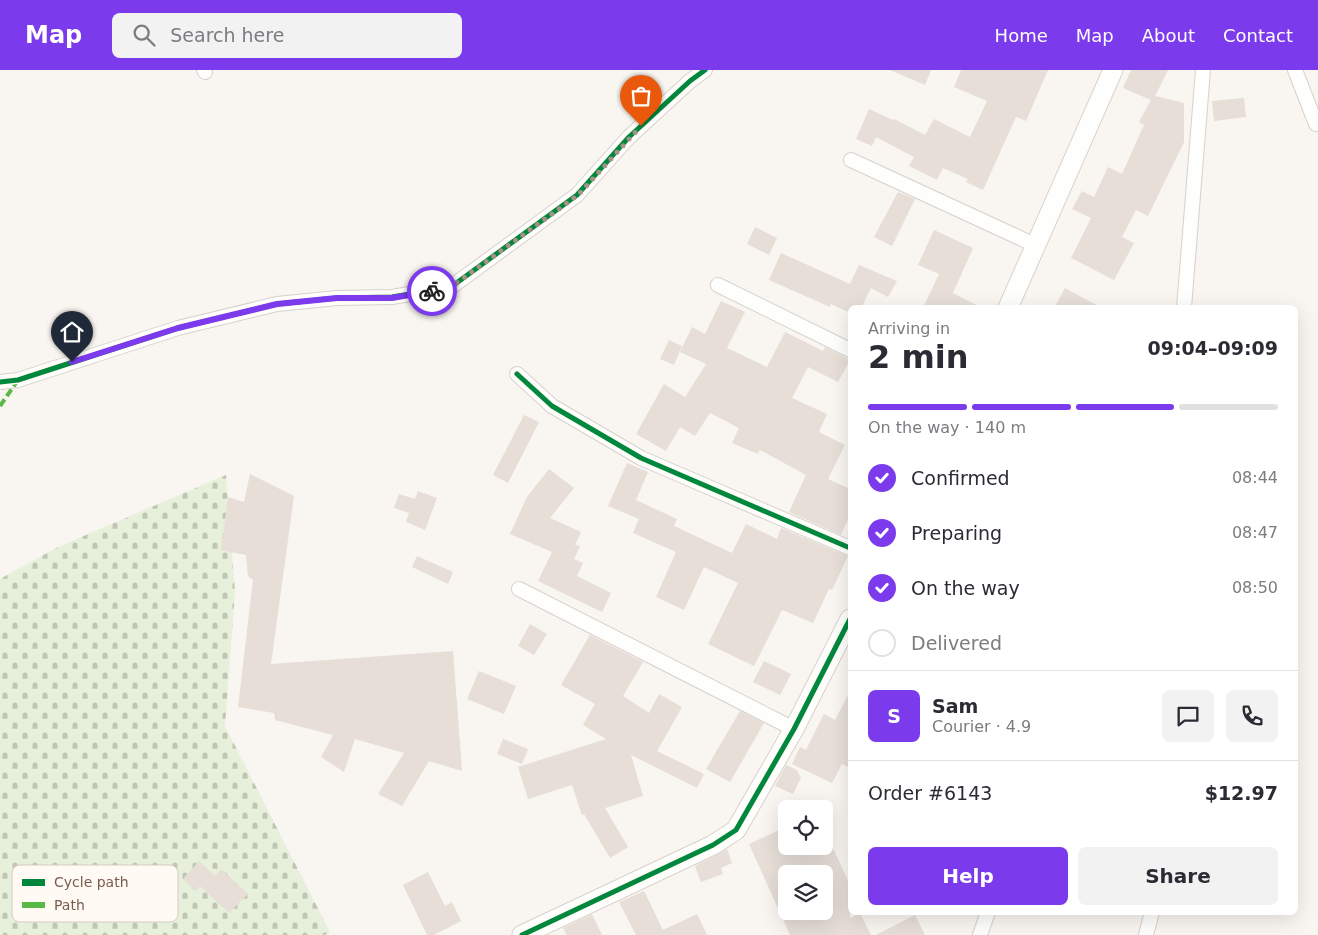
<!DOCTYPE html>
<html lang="en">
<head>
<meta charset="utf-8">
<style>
  body { margin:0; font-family:"DejaVu Sans",sans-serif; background:#f2f2f3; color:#2b2b33; height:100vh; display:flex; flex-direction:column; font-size:19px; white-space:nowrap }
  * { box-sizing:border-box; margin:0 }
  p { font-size:16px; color:#7c7c81 }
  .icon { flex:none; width:28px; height:28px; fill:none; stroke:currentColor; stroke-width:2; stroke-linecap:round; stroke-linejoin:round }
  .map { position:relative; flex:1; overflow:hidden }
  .details { position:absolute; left:848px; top:235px; width:450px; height:610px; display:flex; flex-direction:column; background:#fff; border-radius:8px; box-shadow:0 5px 20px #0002 }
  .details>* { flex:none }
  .controls { position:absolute; left:778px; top:730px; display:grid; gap:10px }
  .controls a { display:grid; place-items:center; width:55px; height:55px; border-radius:8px; background:#fff; box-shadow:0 5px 20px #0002; font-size:25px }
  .pin { position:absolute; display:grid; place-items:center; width:42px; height:42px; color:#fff; margin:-51px -21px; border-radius:50% 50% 50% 0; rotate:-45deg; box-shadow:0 0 5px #0007 }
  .pin .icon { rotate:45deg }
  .courier { position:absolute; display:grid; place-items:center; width:50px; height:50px; margin:-25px; border:4px solid #7c3aed; border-radius:50%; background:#fff; color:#222; box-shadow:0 1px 6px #0007 }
  .overview em { font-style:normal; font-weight:700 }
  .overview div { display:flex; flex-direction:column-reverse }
  .overview { display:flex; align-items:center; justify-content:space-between; height:85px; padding:0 20px }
  h1 { font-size:32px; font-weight:700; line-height:38px }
  .bar { display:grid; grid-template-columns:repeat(4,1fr); gap:8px 5px; align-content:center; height:60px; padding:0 20px }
  .bar i { height:6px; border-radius:4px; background:#e1e1e2 }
  .bar .on { background:#7c3aed }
  .bar p { grid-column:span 4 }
  .line { display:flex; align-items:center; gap:12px; padding:0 20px; border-top:1px solid #e1e1e2 }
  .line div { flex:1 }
  .round { display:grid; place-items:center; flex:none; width:52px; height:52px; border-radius:8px; background:#f2f2f3 }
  ol { padding:0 20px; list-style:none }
  li { display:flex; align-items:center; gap:15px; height:55px }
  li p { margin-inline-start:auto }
  li .icon { padding:5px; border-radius:50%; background:#7c3aed; color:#fff; stroke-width:4 }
  li:last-child { color:#7c7c81 }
  li i { width:28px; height:28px; border:2px solid #e1e1e2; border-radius:50% }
  .cta { display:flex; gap:10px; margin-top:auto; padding:10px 20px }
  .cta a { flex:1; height:58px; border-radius:8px; background:#7c3aed; color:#fff; font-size:20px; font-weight:700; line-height:58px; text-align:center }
  .cta a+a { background:#f2f2f3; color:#2b2b33 }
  header { display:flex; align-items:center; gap:30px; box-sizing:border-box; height:70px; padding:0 25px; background:#7c3aed; color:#fff }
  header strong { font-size:24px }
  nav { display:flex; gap:28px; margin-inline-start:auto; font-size:18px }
  .search { width:350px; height:45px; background:#f2f2f3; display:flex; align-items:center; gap:12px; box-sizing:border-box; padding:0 18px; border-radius:8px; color:#7c7c81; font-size:19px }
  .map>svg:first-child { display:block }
  .cemetery { fill:url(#cemetery-stones) }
  .building { fill:#e6ded7; fill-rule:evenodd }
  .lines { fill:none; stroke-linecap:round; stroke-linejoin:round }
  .street-casing { stroke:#d7d1cb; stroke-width:16 }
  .secondary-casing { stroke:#d9d2cb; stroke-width:21 }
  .street { stroke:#fefefd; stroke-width:14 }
  .secondary { stroke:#fefefd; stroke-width:19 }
  .quiet { stroke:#58b947; stroke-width:4; stroke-dasharray:8 4; stroke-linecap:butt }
  .cycleway-casing { stroke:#fffaf3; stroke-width:8 }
  .cycleway { stroke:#00873e; stroke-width:5 }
  .done { stroke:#a69286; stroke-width:5; stroke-dasharray:0 9 }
  .route { stroke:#7c3aed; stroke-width:6 }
  .key { fill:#fffaf3; stroke:#d7cbc1; stroke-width:1 }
  .key-label { font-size:14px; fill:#7a5c4d }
</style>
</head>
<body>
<header>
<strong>Map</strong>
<div class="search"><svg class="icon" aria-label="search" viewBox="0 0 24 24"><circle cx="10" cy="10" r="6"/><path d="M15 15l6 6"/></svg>Search here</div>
<nav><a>Home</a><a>Map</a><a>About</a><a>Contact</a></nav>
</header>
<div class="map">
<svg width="1318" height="865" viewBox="0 0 1318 865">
  <defs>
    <pattern id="cemetery-stones" width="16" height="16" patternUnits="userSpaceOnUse" patternTransform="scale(1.25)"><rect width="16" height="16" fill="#e7f0db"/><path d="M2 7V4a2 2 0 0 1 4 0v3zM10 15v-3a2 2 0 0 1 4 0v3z" fill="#c0c6b4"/></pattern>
  </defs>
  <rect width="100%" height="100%" fill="#f9f5f0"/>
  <!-- cemetery -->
  <polygon class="cemetery" points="226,405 235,522 225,656 330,862 325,865 0,865 0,509 58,477"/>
  <!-- building -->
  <g class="building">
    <polygon points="890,0 931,0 925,15"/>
    <polygon points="961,0 1048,0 1026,51 1016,47 983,120 966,112 968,109 943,98 937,110 909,96 914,87 876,67 872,76 856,69 869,39 893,50 894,49 925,65 934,49 970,67 987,31 954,17"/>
    <polygon points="1131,0 1168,0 1155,26 1184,33 1184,72 1148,146 1136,140 1122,167 1134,173 1114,210 1071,188 1091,148 1072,139 1082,121 1094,127 1108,97 1122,104 1144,55 1139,52 1151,30 1123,18"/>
    <polygon points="1244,28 1246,47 1214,51 1212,31"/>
    <polygon points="898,122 915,129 892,176 874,167"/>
    <polygon points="755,157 777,168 769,185 747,174"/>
    <polygon points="934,160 973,178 953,223 982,238 923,238 939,204 918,195"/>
    <polygon points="781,183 850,214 859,195 897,211 888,227 871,218 861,238 850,238 850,243 831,234 830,237 769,210"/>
    <polygon points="1065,218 1102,238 1054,238"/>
    <polygon points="721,231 745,242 727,278 767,297 785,262 823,281 825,277 850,290 838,312 808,297 792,328 827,344 819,362 845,375 828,409 850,419 850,445 841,465 789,442 806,405 760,380 758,384 732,373 739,358 710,343 695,366 680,357 666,381 636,364 664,314 685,327 706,294 680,282 692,257 705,264"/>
    <polygon points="669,270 682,276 674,295 660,289"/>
    <polygon points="524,345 539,352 508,413 493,405"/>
    <polygon points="627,393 648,402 636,430 677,449 674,456 732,483 746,454 777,469 781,458 848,486 832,520 829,519 813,553 782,540 754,596 708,574 738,513 704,497 684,540 656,527 676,482 633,463 639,449 608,436"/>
    <polygon points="549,399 574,418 550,448 581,462 575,475 580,476 574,489 583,493 577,506 611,523 602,542 538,511 552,482 510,464 527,427"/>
    <polygon points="250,404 294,426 271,594 453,581 462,701 429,691 402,736 378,724 404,683 355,669 344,702 321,687 333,665 275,650 274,643 238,637 253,510 248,506 246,485 221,480 228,427 244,432"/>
    <polygon points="418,421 437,428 425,460 406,452 409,443 394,438 399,424 415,429"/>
    <polygon points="417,486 453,502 448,514 412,497"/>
    <polygon points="530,554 547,564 534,585 518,576"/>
    <polygon points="590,565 643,592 623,626 649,643 659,624 682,637 657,681 704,704 697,718 631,685 643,726 605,738 628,777 610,788 584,744 582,745 572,715 528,729 518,697 606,669 583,655 595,634 561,615"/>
    <polygon points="764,591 791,604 780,625 753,612"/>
    <polygon points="479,601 516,616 504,644 467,629"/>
    <polygon points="850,621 850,698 842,694 832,713 792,694 800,677 806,680 824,644 835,650"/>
    <polygon points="740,641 764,653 730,712 706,699"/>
    <polygon points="503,669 528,679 522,694 497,684"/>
    <polygon points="786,695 797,700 801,708 793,724 775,716"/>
    <path d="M 786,757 L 786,776 L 832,776 L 850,815 L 850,848 L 860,843 L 871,865 L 790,865 L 749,774 ZM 786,804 L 824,804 L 824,841 L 786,841 Z"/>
    <polygon points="727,779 732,793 721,798 723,804 701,812 695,796"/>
    <polygon points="199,791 215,806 221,799 248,824 229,843 200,816 196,821 183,809"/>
    <polygon points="428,802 445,836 452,832 461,851 434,865 427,865 403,815"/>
    <polygon points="644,821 663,860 697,844 707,865 636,865 619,832"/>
    <polygon points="592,844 602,865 567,865 563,858"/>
    <polygon points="915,845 925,865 876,865"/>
  </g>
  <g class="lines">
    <defs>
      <g id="street">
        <polyline points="204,0 205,2"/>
        <polyline points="1295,0 1316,54"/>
        <polyline points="851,90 1035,175"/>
        <polyline points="718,215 850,280"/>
        <polyline points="1184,238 1203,0"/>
        <polyline points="517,304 552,336 641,388 850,478"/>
        <polyline points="0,312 18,310 178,258 277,234 337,228 392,227 451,217 577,125 629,67 690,11 705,0"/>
        <polyline points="519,519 794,659"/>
        <polyline points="980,865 988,842"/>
        <polyline points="1146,865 1152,842"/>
      </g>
      <g id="secondary">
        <polyline points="1008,238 1113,0"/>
        <polyline points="522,865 713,775 736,760 794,659 850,549"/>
      </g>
    </defs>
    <!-- street casing -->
    <use href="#street" class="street-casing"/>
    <!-- secondary casing -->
    <use href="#secondary" class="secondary-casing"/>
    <!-- street -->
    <use href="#street" class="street"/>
    <!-- secondary -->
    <use href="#secondary" class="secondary"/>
    <!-- quiet -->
    <polyline class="quiet" points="0,336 18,310"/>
    <defs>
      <g id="cycleway">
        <polyline points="517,304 552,336 641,388 850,478"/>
        <polyline points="0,312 18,310 178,258 277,234 337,228 392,227 451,217 577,125 629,67 690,11 705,0"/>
        <polyline points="522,865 713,775 736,760 794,659 850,549"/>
      </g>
    </defs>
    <!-- cycleway casing -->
    <use href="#cycleway" class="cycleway-casing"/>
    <!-- cycleway -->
    <use href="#cycleway" class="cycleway"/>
  </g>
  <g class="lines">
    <!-- done -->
    <polyline class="done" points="432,221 451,217 578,125 641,56"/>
    <!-- route -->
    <polyline class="route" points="72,292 178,258 277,234 337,228 392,228 432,221"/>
  </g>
  <!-- legend -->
  <rect x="12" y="795" width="166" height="57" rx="8" class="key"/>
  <rect x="22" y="809" width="23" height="7" fill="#00873e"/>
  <rect x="22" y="832" width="23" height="6" fill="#58b947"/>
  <g class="key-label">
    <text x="54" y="817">Cycle path</text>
    <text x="54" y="840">Path</text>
  </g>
</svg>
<div class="controls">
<a><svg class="icon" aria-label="locate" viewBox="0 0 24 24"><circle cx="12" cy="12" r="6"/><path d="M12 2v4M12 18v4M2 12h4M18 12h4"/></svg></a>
<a><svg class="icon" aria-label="layers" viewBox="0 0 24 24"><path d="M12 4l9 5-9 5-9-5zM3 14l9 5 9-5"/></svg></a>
</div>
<div class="pin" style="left:641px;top:56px;background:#ea580c"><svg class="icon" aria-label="bag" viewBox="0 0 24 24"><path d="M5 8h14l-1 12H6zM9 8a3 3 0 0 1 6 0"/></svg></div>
<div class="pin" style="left:72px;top:292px;background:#1f2937"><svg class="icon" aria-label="home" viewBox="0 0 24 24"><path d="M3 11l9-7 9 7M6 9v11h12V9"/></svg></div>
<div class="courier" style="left:432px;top:221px"><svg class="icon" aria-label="bike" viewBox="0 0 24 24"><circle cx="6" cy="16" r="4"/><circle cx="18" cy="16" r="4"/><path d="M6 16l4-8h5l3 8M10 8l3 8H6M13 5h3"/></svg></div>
<section class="details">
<div class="overview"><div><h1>2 min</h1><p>Arriving in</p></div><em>09:04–09:09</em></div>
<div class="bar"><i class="on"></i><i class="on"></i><i class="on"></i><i></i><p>On the way · 140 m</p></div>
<ol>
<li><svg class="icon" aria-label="check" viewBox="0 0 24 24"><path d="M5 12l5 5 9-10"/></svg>Confirmed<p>08:44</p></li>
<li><svg class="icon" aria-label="check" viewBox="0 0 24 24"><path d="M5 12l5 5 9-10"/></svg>Preparing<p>08:47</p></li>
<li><svg class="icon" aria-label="check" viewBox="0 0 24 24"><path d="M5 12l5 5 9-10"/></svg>On the way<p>08:50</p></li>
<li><i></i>Delivered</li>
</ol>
<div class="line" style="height:90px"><b class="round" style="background:#7c3aed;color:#fff">S</b><div><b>Sam</b><p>Courier · 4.9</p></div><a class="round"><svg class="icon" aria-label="chat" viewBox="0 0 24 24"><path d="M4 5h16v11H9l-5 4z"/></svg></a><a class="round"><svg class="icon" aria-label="phone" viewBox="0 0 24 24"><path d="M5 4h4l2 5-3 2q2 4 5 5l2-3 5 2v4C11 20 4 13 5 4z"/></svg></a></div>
<div class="line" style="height:65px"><div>Order #6143</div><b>$12.97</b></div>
<div class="cta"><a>Help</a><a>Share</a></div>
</section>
</div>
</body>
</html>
